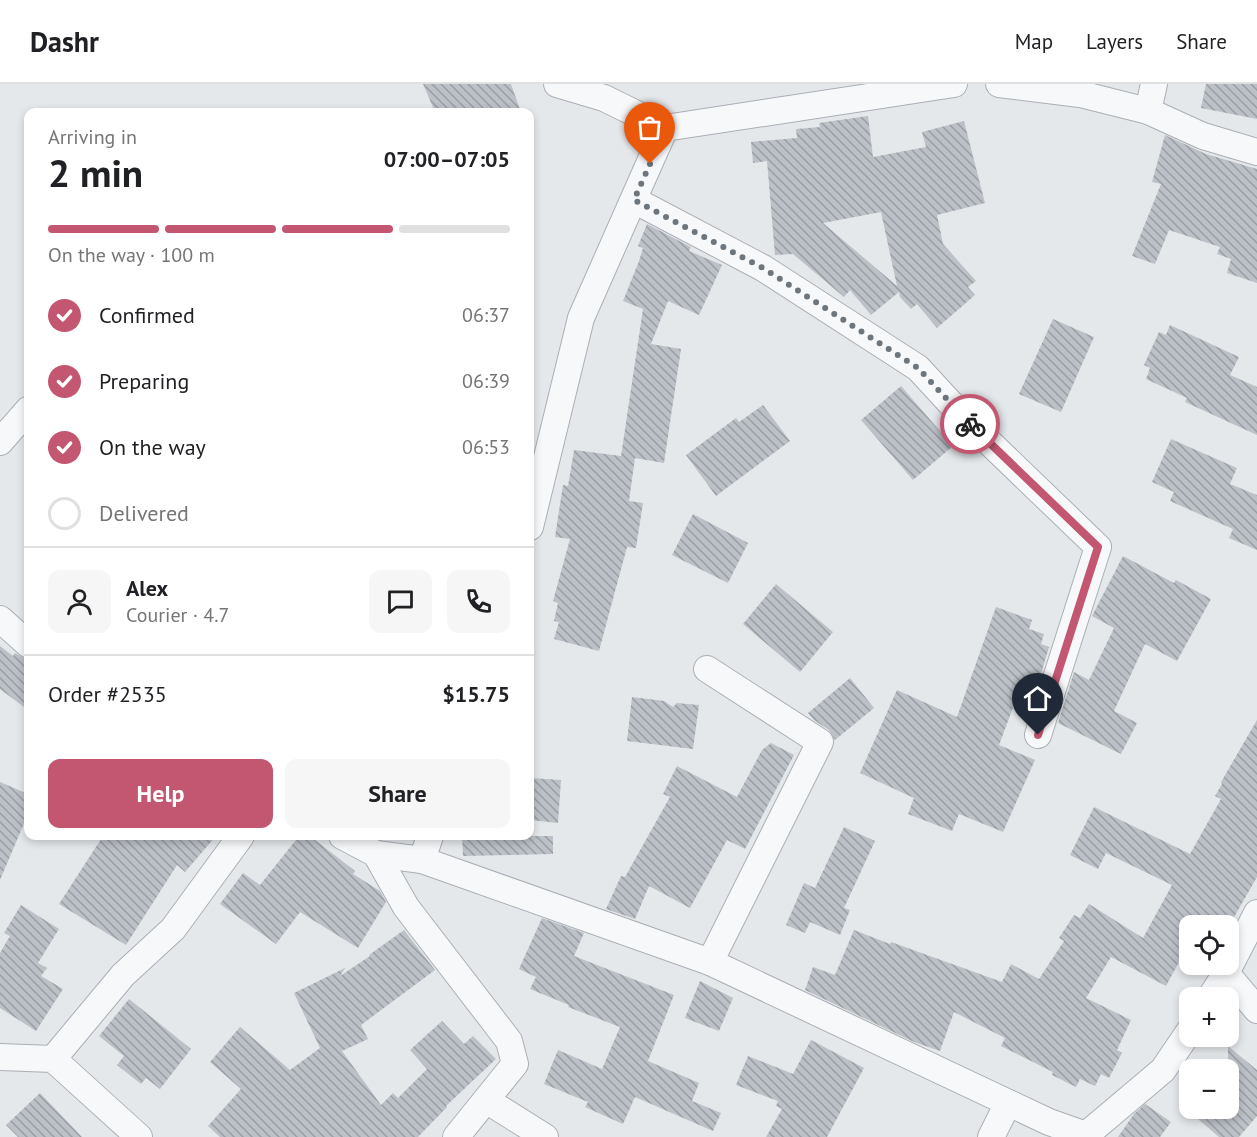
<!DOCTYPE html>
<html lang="en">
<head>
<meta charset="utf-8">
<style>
  body { margin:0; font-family:"PT Sans",sans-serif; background:#f6f6f6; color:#202124; height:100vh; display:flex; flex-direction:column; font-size:22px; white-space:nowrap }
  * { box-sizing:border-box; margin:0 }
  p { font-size:20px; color:#757577 }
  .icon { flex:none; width:33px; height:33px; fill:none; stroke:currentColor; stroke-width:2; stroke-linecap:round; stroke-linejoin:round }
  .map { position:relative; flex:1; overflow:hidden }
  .details { position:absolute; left:24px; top:24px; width:510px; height:732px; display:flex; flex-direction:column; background:#fff; border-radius:12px; box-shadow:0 3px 9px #0003 }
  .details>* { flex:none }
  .controls { position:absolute; left:1179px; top:831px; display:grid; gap:12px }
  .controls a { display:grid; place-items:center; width:60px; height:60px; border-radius:12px; background:#fff; box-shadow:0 3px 9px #0003; font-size:30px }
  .pin { position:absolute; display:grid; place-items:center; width:51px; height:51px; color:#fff; margin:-62px -26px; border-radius:50% 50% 50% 0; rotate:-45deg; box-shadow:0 0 6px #0007 }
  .pin .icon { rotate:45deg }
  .courier { position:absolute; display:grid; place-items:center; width:60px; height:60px; margin:-30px; border:4px solid #c35670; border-radius:50%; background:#fff; color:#222; box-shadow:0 2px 8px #0007 }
  .overview em { font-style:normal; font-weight:700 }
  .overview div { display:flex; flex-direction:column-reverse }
  .overview { display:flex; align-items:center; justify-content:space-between; height:102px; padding:0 24px }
  h1 { font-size:39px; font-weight:700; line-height:45px }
  .bar { display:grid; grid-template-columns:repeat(4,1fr); gap:9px 6px; align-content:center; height:72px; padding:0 24px }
  .bar i { height:8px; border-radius:4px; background:#e0e0e0 }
  .bar .active { background:#c35670 }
  .bar p { grid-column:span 4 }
  .line { display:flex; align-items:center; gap:15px; padding:0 24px; border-top:2px solid #e0e0e0 }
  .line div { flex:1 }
  .round { display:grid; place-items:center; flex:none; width:63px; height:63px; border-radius:12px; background:#f6f6f6 }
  ol { padding:0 24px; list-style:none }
  li { display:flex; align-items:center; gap:18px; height:66px }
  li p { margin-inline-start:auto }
  li .icon { padding:6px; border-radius:50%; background:#c35670; color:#fff; stroke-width:4 }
  li:last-child { color:#757577 }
  li i { width:33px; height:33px; border:3px solid #e0e0e0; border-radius:50% }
  .cta { display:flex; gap:12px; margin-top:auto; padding:12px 24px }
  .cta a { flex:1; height:69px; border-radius:12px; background:#c35670; color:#fff; font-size:24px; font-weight:700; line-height:69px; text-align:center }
  .cta a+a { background:#f6f6f6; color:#202124 }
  header { display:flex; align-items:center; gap:36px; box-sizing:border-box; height:84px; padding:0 30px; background:#fff; border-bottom:2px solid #e0e0e0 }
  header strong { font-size:28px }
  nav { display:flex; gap:33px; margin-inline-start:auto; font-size:21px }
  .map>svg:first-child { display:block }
  .building { fill:url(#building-back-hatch); fill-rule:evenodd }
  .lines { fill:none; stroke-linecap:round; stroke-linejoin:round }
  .street-casing { stroke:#aaafb5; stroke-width:28 }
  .street { stroke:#f7f8fa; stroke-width:26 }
  .done { stroke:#6d757d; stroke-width:6; stroke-dasharray:0 10.8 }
  .route { stroke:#c35670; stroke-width:8 }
</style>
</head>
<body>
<header>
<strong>Dashr</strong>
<nav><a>Map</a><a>Layers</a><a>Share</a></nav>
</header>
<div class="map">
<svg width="1257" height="1053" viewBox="0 0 1257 1053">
  <defs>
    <pattern id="building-back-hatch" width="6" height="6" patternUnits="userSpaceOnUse" patternTransform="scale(1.5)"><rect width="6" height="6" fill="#bcc1c7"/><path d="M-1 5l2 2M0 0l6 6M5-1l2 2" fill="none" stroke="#999ea3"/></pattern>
  </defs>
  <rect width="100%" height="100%" fill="#e5e8eb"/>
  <!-- building -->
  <g class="building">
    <polygon points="423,0 511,0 521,28 435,28"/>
    <polygon points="1206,0 1257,0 1257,35 1201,24"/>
    <path d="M 868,32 L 873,73 L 926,63 L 922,48 L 964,37 L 985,119 L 937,131 L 943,160 L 976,197 L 968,203 L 975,211 L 937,244 L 917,220 L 911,225 L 900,213 L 899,208 L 871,231 L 850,206 L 844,213 L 793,170 L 775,171 L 767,77 L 753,79 L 751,58 L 797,54 L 796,45 L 820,43 L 819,39 ZM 881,128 L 897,202 L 823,139 Z"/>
    <polygon points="1165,51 1206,70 1257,85 1257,199 1227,189 1231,175 1217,170 1220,163 1169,146 1155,180 1132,172 1161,100 1152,98"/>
    <polygon points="647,140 691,163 689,167 722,181 699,231 668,217 651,260 681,265 664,379 635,374 629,417 643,419 636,464 627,463 599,567 554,555 559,538 554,537 558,519 553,517 570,455 555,453 563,401 568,402 574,366 621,372 643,225 623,217 639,177 643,164 638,162"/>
    <polygon points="1053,235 1094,253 1061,328 1019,310"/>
    <polygon points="1170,241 1239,273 1230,291 1257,303 1257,351 1185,318 1187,314 1146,295 1150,284 1144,281 1159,248 1166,251"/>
    <polygon points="901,302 953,362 913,396 861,336"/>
    <polygon points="763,321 790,357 716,412 686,371 736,334 739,338"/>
    <polygon points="1171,355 1237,384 1230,400 1257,411 1257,466 1229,454 1233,445 1170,417 1174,408 1152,398"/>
    <polygon points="693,430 748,459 728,499 672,471"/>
    <polygon points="1123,472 1174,499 1176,496 1211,515 1177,577 1145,560 1114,627 1137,639 1121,670 1058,639 1074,588 1089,596 1114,544 1092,532"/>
    <polygon points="776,500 833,548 800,588 743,540"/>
    <polygon points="996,523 1032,536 1029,545 1044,550 1041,560 1049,563 1030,626 1014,621 999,661 1035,676 1003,748 959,730 952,747 908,730 914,714 860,689 897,606 957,633"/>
    <polygon points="0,562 13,572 15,569 24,574 28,575 28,626 0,605"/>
    <polygon points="850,594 874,624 835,656 829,646 814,636 808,629"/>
    <polygon points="632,613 664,617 673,623 677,619 699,621 693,665 627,657"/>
    <polygon points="1257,636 1257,793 1229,842 1190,842 1190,858 1166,902 1111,873 1086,914 1131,936 1117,966 1122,969 1109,994 1101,990 1095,1002 1080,995 1076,1003 1052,991 1053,988 1001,962 1005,954 954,928 940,967 914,958 805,906 813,883 835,891 854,846 890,860 891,858 1002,898 1011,880 1039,895 1064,857 1059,854 1074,831 1080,834 1089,820 1143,854 1172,801 1106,769 1098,785 1070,771 1094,723 1190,770 1221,715 1215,712 1222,700 1221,698"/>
    <polygon points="771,659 794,671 745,765 727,756 690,824 649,802 635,835 606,825 621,792 625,793 670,713 663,710 677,682 737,713 762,666"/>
    <polygon points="530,694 561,696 558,739 530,736"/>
    <polygon points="0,698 28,710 28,730 0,796"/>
    <polygon points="844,743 875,757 844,824 850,826 840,851 810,838 805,849 786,841 804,799 815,804"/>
    <polygon points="103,752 216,752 185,788 177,781 126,861 59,820"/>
    <polygon points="299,752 310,752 355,787 353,790 380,807 386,818 358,864 300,828 276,860 220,820 243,789 260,801"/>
    <polygon points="462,752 553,752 553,770 463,772"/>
    <polygon points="21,821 59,845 38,879 47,884 41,892 63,905 36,947 0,924 0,869 10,852 4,849"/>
    <polygon points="542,834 584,849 574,872 674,911 648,977 699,999 692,1017 721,1029 713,1047 635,1013 623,1040 585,1023 588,1018 544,1000 558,966 602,985 620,943 568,923 569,921 530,905 536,893 519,885"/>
    <polygon points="404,846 435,886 361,941 368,955 342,967 381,1021 393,1009 398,1014 427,985 410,966 442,937 464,960 473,952 496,975 446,1022 447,1023 418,1053 220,1053 208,1042 241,1005 210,978 240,943 290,986 320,964 294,909 345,884 340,892 370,872 369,871"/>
    <polygon points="700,897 733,914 719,947 685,934"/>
    <polygon points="129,915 191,965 160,1005 146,994 141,1000 117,981 124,972 99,952"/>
    <polygon points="811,956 864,984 827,1053 766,1053 782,1025 776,1022 778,1017 736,1001 748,972 793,990"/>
    <polygon points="1228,962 1257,986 1257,1032 1239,1053 1219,1053 1185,1024 1228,1024"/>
    <polygon points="40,1009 82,1053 18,1053 6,1041"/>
    <polygon points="1145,1020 1171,1038 1160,1053 1118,1053 1134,1030"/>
  </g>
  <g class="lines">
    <defs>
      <g id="street">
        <polyline points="557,0 604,14 665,44 954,0"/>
        <polyline points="999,0 1080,10 1148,27 1203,52 1257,68"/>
        <polyline points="1148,27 1154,0"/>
        <polyline points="634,116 763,184 918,284 965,335 1098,463 1038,651"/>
        <polyline points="0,358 28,326"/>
        <polyline points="530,443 581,234 665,44"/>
        <polyline points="0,535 28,560"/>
        <polyline points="707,585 820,658 710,878"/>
        <polyline points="342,752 376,770 406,823 509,957 515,980 456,1053"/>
        <polyline points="376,770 422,776 430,752"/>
        <polyline points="422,776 710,878 1049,1038 1086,1051 1163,986 1190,946"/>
        <polyline points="1226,889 1257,926"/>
        <polyline points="1210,914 1226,889 1257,829"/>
        <polyline points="0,973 53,975 139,1053"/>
        <polyline points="53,975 123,891 173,845 241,752"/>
        <polyline points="486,1016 545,1053"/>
        <polyline points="991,1053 1008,1019"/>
      </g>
    </defs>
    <!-- street casing -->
    <use href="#street" class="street-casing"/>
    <!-- street -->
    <use href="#street" class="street"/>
  </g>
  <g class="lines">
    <!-- done -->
    <polyline class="done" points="650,80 634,116 763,184 918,284 970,340"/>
    <!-- route -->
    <polyline class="route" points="970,340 1098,463 1038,651"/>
  </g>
</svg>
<div class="controls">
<a><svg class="icon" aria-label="locate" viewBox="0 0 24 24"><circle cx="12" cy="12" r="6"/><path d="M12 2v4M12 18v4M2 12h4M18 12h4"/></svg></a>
<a>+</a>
<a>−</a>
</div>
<div class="pin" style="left:650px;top:80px;background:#ea580c"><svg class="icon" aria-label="bag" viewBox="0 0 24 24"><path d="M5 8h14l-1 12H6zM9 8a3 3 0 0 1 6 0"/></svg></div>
<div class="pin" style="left:1038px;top:651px;background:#1f2937"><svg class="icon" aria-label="home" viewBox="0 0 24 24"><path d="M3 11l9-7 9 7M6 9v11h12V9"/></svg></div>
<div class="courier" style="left:970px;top:340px"><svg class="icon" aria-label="bike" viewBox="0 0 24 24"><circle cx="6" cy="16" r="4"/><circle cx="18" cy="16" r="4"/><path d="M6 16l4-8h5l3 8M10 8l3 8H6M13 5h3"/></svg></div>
<section class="details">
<div class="overview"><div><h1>2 min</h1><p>Arriving in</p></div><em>07:00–07:05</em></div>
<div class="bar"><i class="active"></i><i class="active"></i><i class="active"></i><i></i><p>On the way · 100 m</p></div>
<ol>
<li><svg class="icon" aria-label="check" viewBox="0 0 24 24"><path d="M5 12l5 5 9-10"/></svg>Confirmed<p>06:37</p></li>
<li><svg class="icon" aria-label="check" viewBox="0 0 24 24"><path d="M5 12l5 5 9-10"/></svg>Preparing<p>06:39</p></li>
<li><svg class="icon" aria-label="check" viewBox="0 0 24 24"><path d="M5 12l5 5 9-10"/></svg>On the way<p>06:53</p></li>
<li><i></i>Delivered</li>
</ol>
<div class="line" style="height:108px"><a class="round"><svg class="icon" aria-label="person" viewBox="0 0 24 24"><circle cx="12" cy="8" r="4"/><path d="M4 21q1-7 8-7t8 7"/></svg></a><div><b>Alex</b><p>Courier · 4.7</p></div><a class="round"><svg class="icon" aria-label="chat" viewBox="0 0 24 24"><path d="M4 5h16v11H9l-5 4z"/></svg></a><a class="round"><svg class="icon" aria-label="phone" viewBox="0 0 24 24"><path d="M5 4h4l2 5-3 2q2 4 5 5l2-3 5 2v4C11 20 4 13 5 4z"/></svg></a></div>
<div class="line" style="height:78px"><div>Order #2535</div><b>$15.75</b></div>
<div class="cta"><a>Help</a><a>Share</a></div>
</section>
</div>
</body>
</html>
